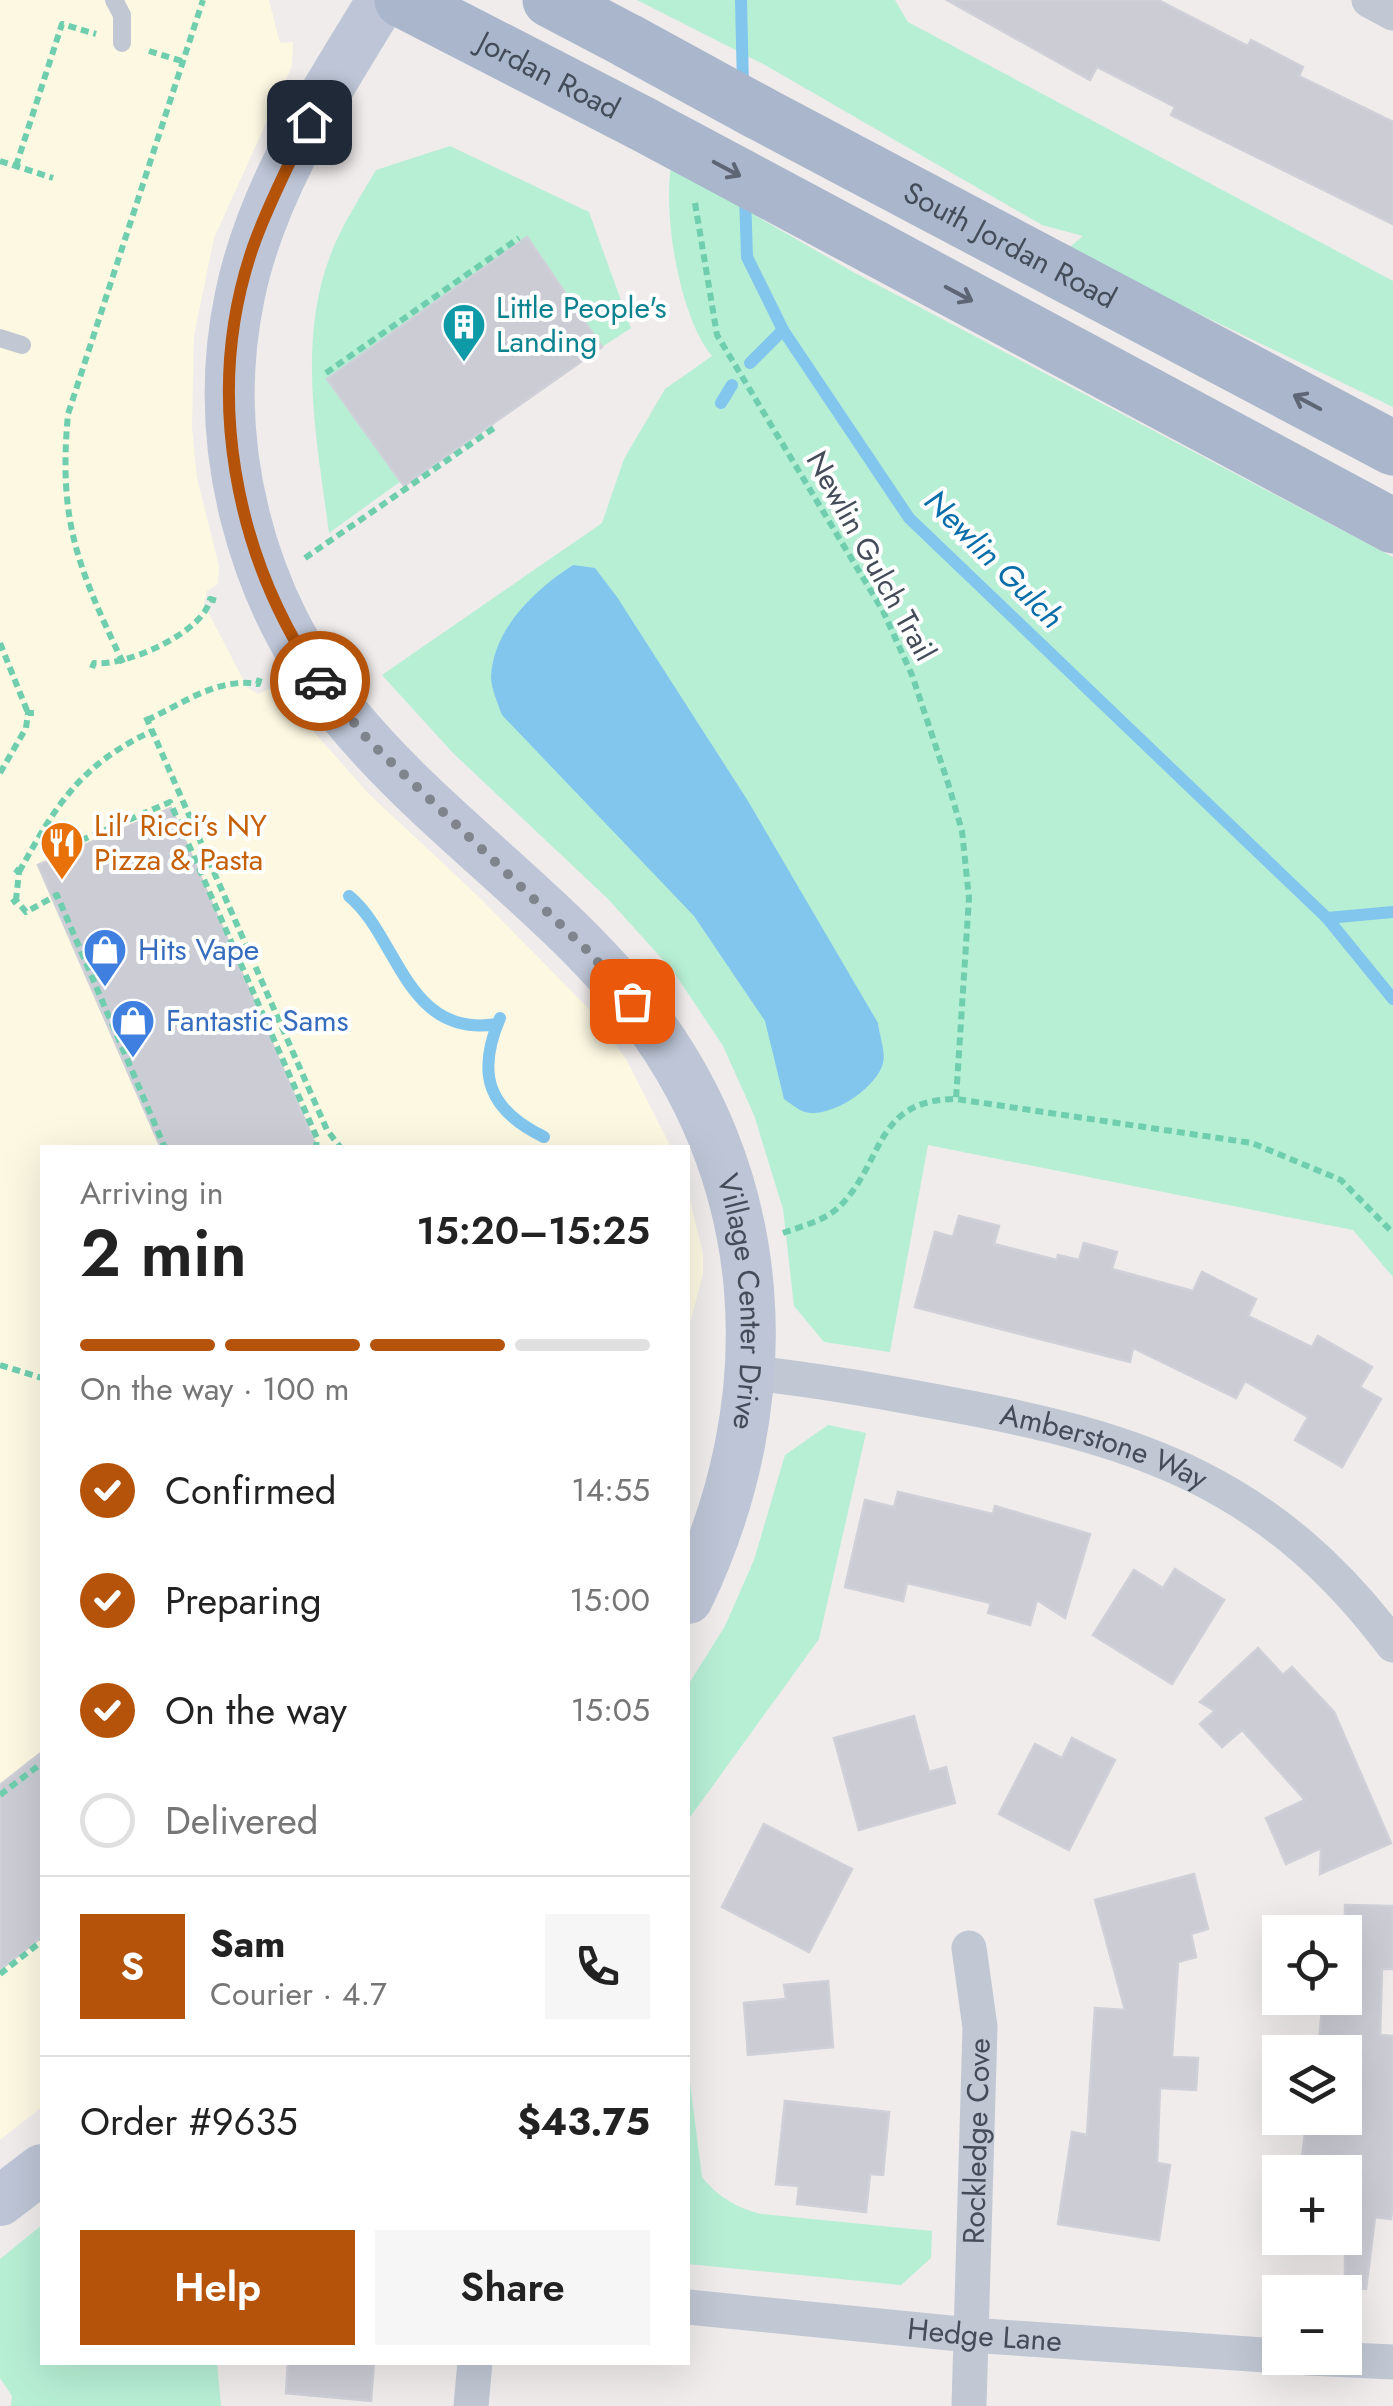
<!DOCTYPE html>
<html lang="en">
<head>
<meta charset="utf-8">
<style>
  body { margin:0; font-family:Jost,sans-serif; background:#f6f6f6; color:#222; height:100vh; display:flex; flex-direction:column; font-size:38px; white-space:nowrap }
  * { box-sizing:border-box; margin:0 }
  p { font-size:32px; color:#767676 }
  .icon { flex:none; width:55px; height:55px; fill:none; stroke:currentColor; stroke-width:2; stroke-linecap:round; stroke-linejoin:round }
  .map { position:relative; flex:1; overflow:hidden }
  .sheet { position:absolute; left:40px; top:1145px; width:650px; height:1220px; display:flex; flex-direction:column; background:#fff; border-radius:0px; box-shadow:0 10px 40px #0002 }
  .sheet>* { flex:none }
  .controls { position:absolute; left:1262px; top:1915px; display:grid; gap:20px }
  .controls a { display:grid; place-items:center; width:100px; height:100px; border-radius:0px; background:#fff; box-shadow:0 10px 40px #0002; font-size:50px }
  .pin { position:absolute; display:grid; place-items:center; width:85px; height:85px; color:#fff; margin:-42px; border-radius:20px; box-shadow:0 5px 15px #0006 }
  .courier { position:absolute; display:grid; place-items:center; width:100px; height:100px; margin:-50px; border:8px solid #b45309; border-radius:50%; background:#fff; color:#222; box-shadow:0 2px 12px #0007 }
  .headline em { font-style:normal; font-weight:600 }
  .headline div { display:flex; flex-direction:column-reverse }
  .headline { display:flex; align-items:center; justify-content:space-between; height:170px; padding:0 40px }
  h1 { font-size:65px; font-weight:600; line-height:75px }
  .bar { display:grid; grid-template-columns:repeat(4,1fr); gap:15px 10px; align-content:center; height:120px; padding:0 40px }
  .bar i { height:12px; border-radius:8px; background:#e0e0e0 }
  .bar .active { background:#b45309 }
  .bar p { grid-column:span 4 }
  .line { display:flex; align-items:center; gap:25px; padding:0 40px; border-top:2px solid #e0e0e0 }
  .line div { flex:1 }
  .round { display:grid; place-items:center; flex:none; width:105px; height:105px; border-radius:0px; background:#f6f6f6 }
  ol { padding:0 40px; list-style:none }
  li { display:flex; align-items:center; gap:30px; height:110px }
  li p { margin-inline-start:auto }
  li .icon { padding:10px; border-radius:50%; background:#b45309; color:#fff; stroke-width:4 }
  li:last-child { color:#767676 }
  li i { width:55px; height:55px; border:5px solid #e0e0e0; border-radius:50% }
  .action { display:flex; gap:20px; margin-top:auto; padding:20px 40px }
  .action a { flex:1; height:115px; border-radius:0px; background:#b45309; color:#fff; font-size:40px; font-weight:600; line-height:115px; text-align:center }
  .action a+a { background:#f6f6f6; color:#222 }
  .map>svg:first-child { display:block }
  .commercial { fill:#fcf8e2 }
  .green { fill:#b7efd5 }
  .water { fill:#82c6ee }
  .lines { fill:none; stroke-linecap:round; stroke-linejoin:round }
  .stream { stroke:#82c6ee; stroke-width:12 }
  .building { fill:#cbccd4; stroke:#cfd0d8; stroke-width:2.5 }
  .path { stroke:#6ecead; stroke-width:6; stroke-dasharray:8 5; stroke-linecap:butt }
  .lane { stroke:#c1c8d4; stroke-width:18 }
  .street { stroke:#c1c8d4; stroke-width:35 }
  .secondary { stroke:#bdc5d6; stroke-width:50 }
  .primary { stroke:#aab6cc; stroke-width:55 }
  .primary-bridge { stroke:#aab6cc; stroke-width:55 }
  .oneway { stroke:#5e6676 }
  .done { stroke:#80848c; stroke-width:10; stroke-dasharray:0 18 }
  .route { stroke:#b45309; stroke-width:12 }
  .labels { text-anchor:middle; stroke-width:8; stroke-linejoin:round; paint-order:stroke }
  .street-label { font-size:30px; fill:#444c59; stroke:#fff }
  .culture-label { font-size:30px; fill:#0d838f; stroke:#fff; text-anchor:start }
  .food-label { font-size:30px; fill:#c56008; stroke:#fff; text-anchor:start }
  .shop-label { font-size:30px; fill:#366cbe; stroke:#fff; text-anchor:start }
  .water-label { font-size:32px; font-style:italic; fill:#086da8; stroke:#fff }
</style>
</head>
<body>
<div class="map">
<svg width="1393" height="2406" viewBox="0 0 1393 2406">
  <rect width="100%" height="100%" fill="#efeceb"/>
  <!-- commercial -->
  <g class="commercial">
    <polygon points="0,0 269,0 280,43 293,42 292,66 214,238 194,336 192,427 197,478 219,566 218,584 207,591 204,604 247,687 258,694 271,688 280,694 369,794 479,897 589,1009 626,1059 671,1147 42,1148 42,2107 0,2140"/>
    <polygon points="688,1193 703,1253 703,1274 688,1331"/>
  </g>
  <!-- green -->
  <g class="green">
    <polygon points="637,0 895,0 908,22 1393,281 1393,407 1066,250 1083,236 1042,225 765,65"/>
    <path d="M 450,146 L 589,212 L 631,328 L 602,347 L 527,238 L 327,379 L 401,481 L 329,533 C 317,441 296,340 332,251 C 343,223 361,196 376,170 Z"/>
    <path d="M 671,167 L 855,273 L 1393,557 L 1393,1277 L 1353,1230 L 928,1145 L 890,1352 L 824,1342 L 794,1306 L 783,1209 L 754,1115 L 723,1046 L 673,971 L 608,899 L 453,753 L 382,675 L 602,523 L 624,459 L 665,389 L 712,356 C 680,318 663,217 671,167 Z"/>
    <polygon points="828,1425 866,1433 819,1639 688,1820 688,1685 725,1626 754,1560 785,1455"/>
    <path d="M 688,2067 L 702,2177 C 718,2197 737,2208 761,2214 L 932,2231 L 931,2258 L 901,2285 L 688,2264 Z"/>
    <polygon points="42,2225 42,2362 217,2363 221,2406 11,2406 12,2396 0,2378 0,2259"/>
  </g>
  <!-- water -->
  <path class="water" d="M 573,565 L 595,568 L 617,597 L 748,801 L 878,1023 C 879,1034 886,1052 883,1063 C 877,1088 830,1119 805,1112 C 798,1110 790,1103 784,1099 L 765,1021 L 694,916 L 502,715 C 498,704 491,688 491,677 C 493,628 536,589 573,565 Z"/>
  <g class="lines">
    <!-- stream -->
    <g class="stream">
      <polyline points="741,0 743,86"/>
      <polyline points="745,196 747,257 783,330 909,518 1327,918 1393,999"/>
      <polyline points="750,363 783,330"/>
      <polyline points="721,403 732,385"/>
      <path d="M 349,896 C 398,936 406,1039 497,1024"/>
      <polyline points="1327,918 1393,912"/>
      <path d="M 500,1018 C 476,1074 488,1110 544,1137"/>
    </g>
  </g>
  <!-- building -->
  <g class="building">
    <polygon points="947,0 1158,0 1248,46 1251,40 1303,67 1299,76 1393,122 1393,224 1171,115 1175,107 1097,67 1090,80"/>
    <polygon points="527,237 602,347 404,486 327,379"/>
    <polygon points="171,808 317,1148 161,1148 38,865"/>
    <polygon points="959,1216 999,1226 994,1244 1057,1260 1058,1255 1079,1260 1084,1243 1117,1252 1112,1269 1193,1291 1202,1272 1256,1299 1248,1316 1312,1347 1318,1336 1372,1367 1360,1387 1381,1399 1342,1467 1295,1440 1308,1417 1245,1381 1236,1398 1133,1348 1130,1362 915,1307 935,1232 953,1237"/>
    <polygon points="898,1492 993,1514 995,1506 1090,1534 1065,1618 1037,1600 1030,1625 988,1613 991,1603 907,1583 903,1601 845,1587 865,1500 894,1507"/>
    <polygon points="1175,1569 1224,1600 1172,1684 1093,1635 1134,1570 1163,1588"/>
    <polygon points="1258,1648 1283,1675 1292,1667 1334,1712 1391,1843 1320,1874 1321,1848 1286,1864 1266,1818 1305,1800 1242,1730 1222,1747 1200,1724 1215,1711 1200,1702"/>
    <polygon points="914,1716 929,1772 946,1767 955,1803 859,1830 834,1738"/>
    <polygon points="1072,1738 1115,1760 1069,1850 999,1814 1035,1744 1062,1758"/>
    <polygon points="42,1752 42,1937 0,1970 0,1785"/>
    <polygon points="764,1824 852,1869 809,1952 722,1907"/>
    <polygon points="1194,1874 1208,1929 1191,1934 1196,1957 1178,1962 1172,2057 1198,2058 1196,2090 1160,2088 1157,2163 1170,2165 1159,2240 1058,2224 1072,2132 1087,2135 1095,2008 1125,2010 1095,1900"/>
    <polygon points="1345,1905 1393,1906 1393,1969 1382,1969 1380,2035 1393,2036 1393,2202 1391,2219 1375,2217 1366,2289 1345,2288 1345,2172 1300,2172 1307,2118 1345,2118 1345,2052 1318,2052 1323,1998 1345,1998"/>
    <polygon points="828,1981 833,2047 748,2055 744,2003 786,1999 784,1985"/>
    <polygon points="785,2101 889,2112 883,2175 870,2174 866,2212 797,2204 799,2186 776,2184"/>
    <polygon points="288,2362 374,2362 371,2401 286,2393"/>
  </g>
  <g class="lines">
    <!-- path -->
    <g class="path">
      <polyline points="149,51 182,61"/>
      <polyline points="0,161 53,178"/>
      <polyline points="16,166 62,24 96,34"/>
      <polyline points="695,203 717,335 883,611 912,675 948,783 962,831 969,898 956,1099"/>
      <polyline points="326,373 519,238"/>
      <polyline points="305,558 494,428"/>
      <polyline points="0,643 28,713"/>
      <path d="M 123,663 C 78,567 58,522 68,414 L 203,0"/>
      <path d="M 92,668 L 94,663 C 125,667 205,632 210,599 L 217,601"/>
      <polyline points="146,717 327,1130 341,1148"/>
      <path d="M 147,720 C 182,704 218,677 258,684 L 260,677"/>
      <polyline points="0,773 26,728 28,713 37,713"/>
      <polyline points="45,856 170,802 317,1138 316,1148"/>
      <polyline points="15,869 19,872 16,900"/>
      <path d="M 19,872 C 56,805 80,765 152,731"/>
      <polyline points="12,903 16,900 26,912 57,895 165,1148"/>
      <path d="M 783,1233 C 802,1226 824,1221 839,1207 C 885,1162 873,1100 956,1099 L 1252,1143 L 1341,1180 L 1393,1233"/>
      <polyline points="0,1365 42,1378"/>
      <polyline points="0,1795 42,1763"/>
      <polyline points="0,1974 42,1941"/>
    </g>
    <!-- lane -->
    <g class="lane">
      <polyline points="114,0 122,15 122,43"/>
      <polyline points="0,338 22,345"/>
    </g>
    <!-- street -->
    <g class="street">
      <polyline points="1369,0 1393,13"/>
      <path id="s1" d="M 752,1373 C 818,1380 884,1392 949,1404 C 1141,1439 1271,1483 1393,1645"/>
      <path id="s2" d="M 688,2307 L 970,2335 L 1280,2356"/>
      <polyline points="1308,2358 1393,2362"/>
      <polyline points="471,2406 475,2362"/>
      <path id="s3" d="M 969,2406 L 980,2027 L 969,1948"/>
    </g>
    <!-- secondary -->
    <g class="secondary">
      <path id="s4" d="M 382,0 C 326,92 262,188 240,295 C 209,442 250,600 345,715 C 430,819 545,895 630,998 C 774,1174 784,1400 688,1599"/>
      <polyline points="0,2201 42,2169"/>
    </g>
    <!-- primary -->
    <g class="primary">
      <path id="s5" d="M 402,0 L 641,123"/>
      <polyline points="550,0 628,41"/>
      <path id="s6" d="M 758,112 L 1393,448"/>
      <polyline points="873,247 1393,526"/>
    </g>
    <!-- primary-bridge -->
    <g class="primary-bridge">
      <polyline points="628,41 758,112"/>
      <polyline points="641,123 873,247"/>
    </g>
  </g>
  <!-- one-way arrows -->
  <defs><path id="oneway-shaft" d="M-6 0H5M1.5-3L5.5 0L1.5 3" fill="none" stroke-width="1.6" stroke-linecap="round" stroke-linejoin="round" transform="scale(2.5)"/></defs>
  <g class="oneway">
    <use href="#oneway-shaft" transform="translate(727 169) rotate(28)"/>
    <use href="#oneway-shaft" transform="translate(959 294) rotate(28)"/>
    <use href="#oneway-shaft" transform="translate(1307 402) rotate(-152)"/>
  </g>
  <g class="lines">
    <!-- done -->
    <polyline class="done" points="320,681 369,741 588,951 632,1001"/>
    <!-- route -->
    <path class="route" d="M 309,122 C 290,163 268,204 253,247 C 203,392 234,556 320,681"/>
  </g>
  <!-- icons -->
  <defs>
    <symbol id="building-pin" viewBox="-11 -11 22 30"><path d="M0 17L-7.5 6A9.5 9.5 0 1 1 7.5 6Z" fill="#0f9aa8" stroke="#fff"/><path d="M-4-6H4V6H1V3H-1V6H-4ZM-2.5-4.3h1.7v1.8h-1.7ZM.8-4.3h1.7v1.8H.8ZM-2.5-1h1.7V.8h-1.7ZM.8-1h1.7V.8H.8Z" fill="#fff"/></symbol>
    <symbol id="restaurant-pin" viewBox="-11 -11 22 30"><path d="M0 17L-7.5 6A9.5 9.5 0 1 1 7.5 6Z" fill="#e8710a" stroke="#fff"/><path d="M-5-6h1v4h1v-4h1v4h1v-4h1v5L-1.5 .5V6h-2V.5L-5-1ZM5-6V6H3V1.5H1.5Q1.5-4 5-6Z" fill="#fff"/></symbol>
    <symbol id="shop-pin" viewBox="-11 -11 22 30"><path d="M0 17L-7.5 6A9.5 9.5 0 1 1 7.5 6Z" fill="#3f7fe0" stroke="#fff"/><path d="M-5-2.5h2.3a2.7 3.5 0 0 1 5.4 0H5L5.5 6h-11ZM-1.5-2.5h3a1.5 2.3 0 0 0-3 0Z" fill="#fff"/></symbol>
  </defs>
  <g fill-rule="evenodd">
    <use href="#building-pin" x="439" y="300" width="50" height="68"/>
    <use href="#restaurant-pin" x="37" y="818" width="50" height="68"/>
    <use href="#shop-pin" x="80" y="925" width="50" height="68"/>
    <use href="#shop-pin" x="108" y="996" width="50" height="68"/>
  </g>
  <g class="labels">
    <!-- street labels -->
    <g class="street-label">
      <text dy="10" stroke="none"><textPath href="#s5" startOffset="165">Jordan Road</textPath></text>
      <text dy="10" stroke="none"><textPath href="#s6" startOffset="285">South Jordan Road</textPath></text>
      <text transform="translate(871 556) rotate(61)" y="10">Newlin Gulch Trail</text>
      <text dy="10" stroke="none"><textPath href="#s4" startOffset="1510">Village Center Drive</textPath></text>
      <text dy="10" stroke="none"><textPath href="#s1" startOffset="360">Amberstone Way</textPath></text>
      <text dy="10" stroke="none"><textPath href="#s3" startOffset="265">Rockledge Cove</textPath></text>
      <text dy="10" stroke="none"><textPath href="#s2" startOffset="298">Hedge Lane</textPath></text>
    </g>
    <!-- culture labels -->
    <g class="culture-label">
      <text x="496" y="318">Little People's<tspan x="496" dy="34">Landing</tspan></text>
    </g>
    <!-- food labels -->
    <g class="food-label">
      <text x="94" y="836">Lil’ Ricci’s NY<tspan x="94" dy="34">Pizza &amp; Pasta</tspan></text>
    </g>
    <!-- shop labels -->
    <g class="shop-label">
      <text x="138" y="960">Hits Vape</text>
      <text x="166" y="1031">Fantastic Sams</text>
    </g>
    <!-- water labels -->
    <g class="water-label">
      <text transform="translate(994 559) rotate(45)" y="11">Newlin Gulch</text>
    </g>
  </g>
</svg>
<div class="controls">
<a><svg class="icon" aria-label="locate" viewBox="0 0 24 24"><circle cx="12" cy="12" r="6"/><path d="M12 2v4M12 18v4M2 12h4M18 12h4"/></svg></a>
<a><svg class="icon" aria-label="layers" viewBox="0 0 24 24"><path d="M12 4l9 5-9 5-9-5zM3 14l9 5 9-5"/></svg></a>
<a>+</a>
<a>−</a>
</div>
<div class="pin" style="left:632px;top:1001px;background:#ea580c"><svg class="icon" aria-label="bag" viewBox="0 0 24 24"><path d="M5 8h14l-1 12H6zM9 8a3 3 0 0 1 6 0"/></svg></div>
<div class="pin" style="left:309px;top:122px;background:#1f2937"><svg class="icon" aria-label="home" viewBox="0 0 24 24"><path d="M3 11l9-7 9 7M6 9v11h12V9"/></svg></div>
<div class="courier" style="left:320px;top:681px"><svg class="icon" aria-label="car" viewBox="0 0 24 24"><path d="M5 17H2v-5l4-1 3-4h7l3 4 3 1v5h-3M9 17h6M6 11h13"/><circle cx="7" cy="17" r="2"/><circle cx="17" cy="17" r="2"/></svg></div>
<section class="sheet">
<div class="headline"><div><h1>2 min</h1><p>Arriving in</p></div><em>15:20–15:25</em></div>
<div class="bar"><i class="active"></i><i class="active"></i><i class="active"></i><i></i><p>On the way · 100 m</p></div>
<ol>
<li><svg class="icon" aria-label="check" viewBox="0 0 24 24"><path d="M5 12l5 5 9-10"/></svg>Confirmed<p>14:55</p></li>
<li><svg class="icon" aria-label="check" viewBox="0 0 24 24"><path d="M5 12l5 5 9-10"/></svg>Preparing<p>15:00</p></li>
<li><svg class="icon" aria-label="check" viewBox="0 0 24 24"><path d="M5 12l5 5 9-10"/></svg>On the way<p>15:05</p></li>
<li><i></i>Delivered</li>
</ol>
<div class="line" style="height:180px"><b class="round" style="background:#b45309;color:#fff">S</b><div><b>Sam</b><p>Courier · 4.7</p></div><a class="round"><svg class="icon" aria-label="phone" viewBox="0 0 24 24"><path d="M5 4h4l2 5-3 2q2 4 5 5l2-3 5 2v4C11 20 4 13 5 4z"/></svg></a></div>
<div class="line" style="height:130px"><div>Order #9635</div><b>$43.75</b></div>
<div class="action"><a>Help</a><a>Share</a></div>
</section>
</div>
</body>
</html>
